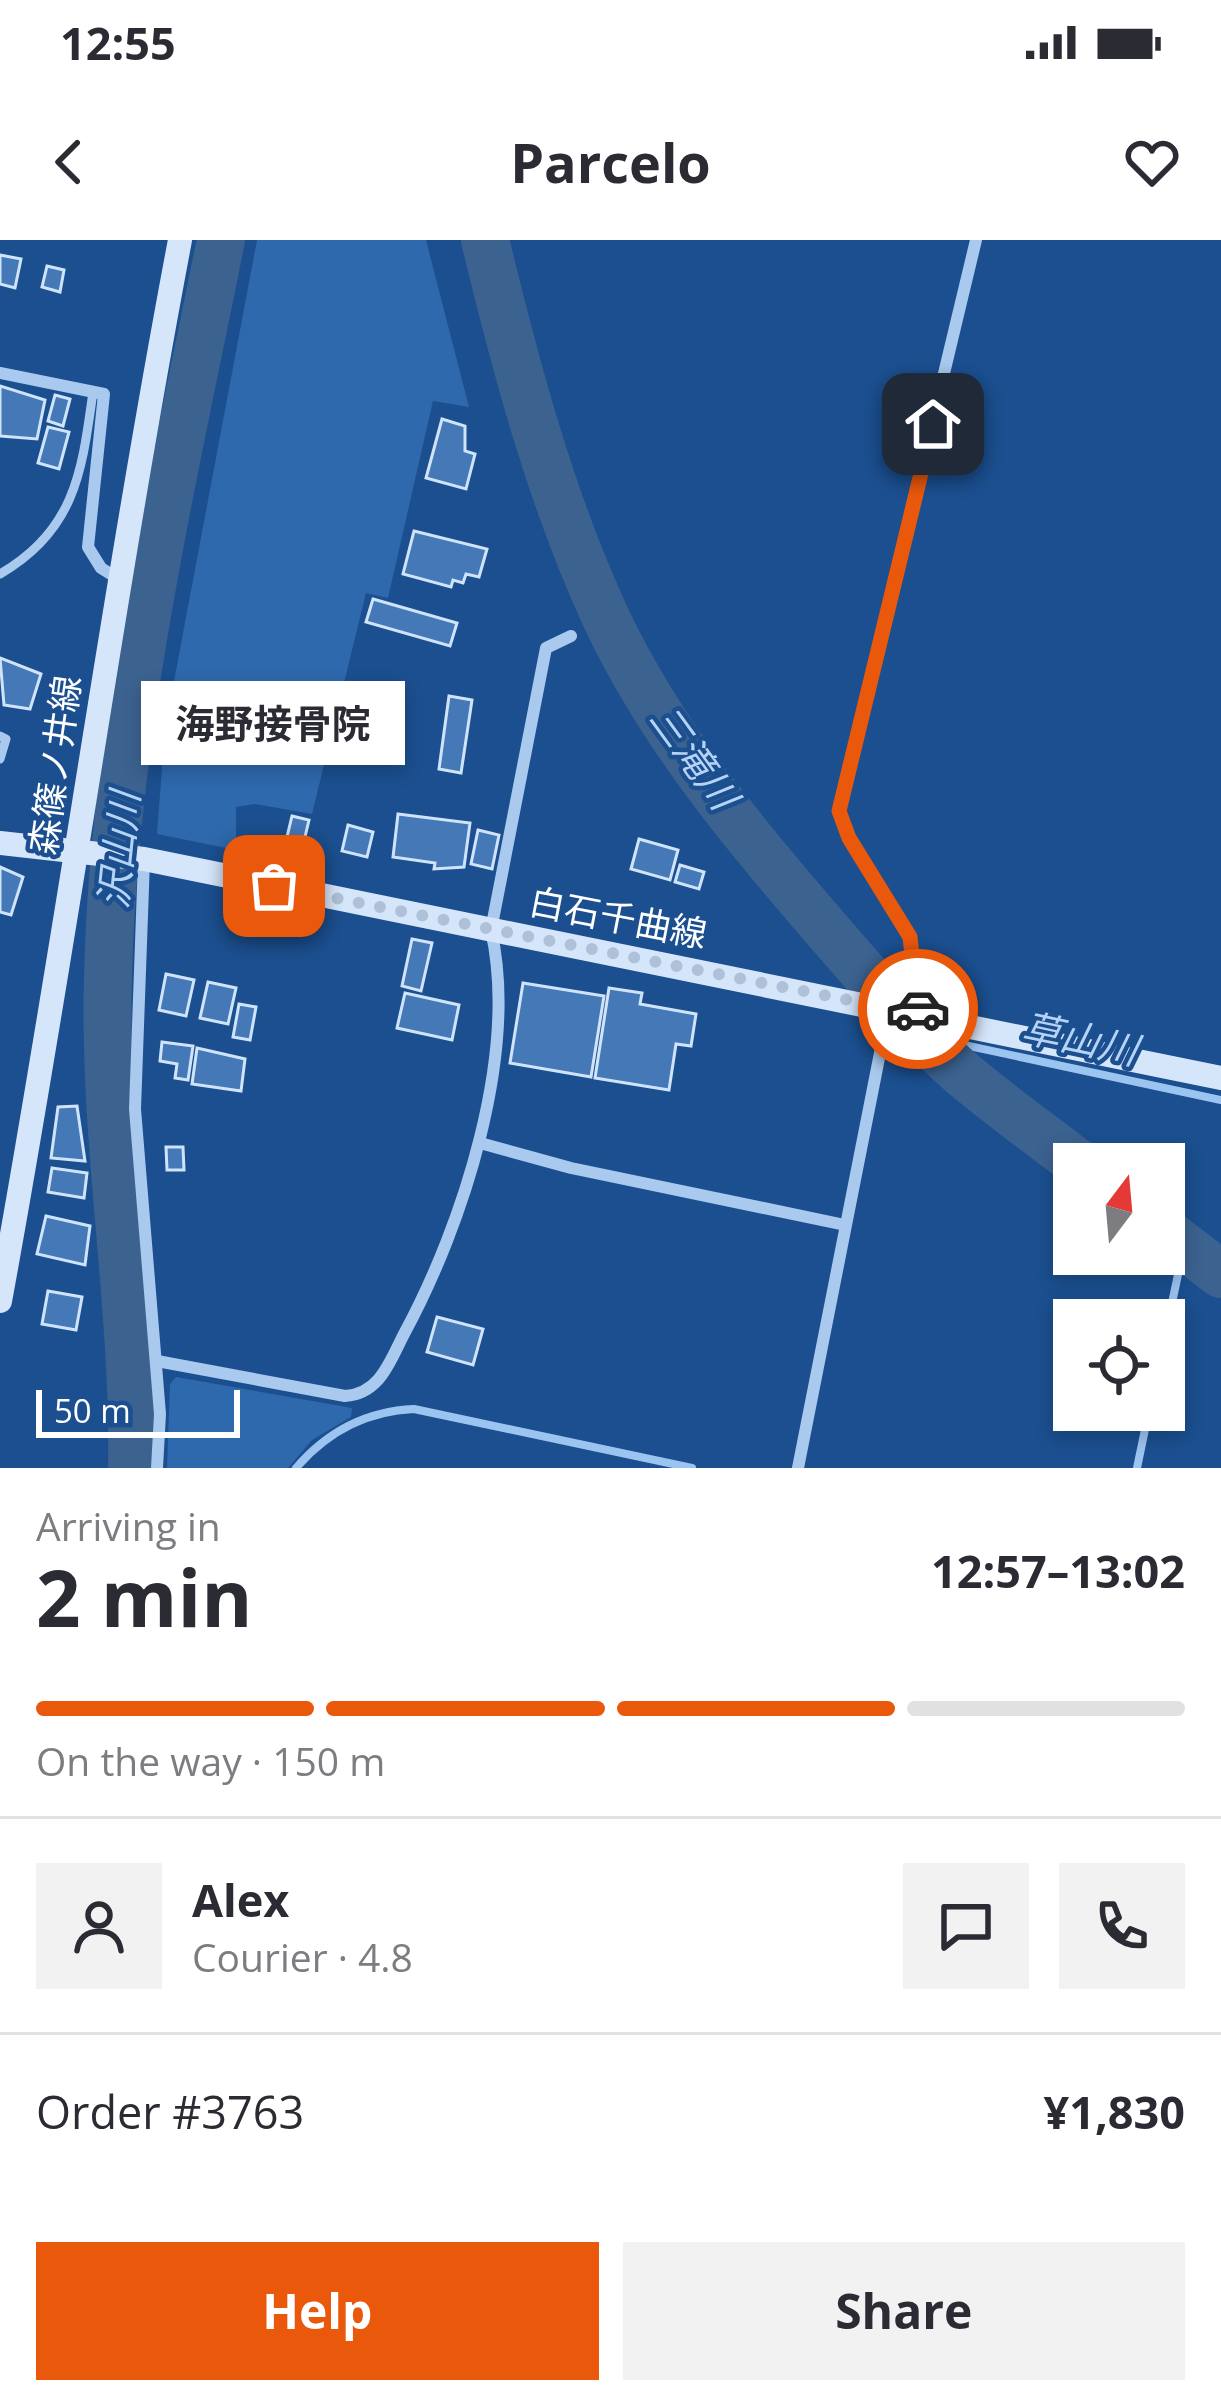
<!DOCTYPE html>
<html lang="en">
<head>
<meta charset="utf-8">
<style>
  body { margin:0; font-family:"Open Sans","Noto Sans JP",sans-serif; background:#f2f2f3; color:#2b2b33; height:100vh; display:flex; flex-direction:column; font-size:45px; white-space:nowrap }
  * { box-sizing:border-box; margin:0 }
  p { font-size:39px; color:#7c7c81 }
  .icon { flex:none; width:66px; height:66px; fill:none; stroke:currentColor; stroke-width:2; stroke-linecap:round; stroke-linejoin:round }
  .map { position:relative; height:1228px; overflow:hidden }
  .side { display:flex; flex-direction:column; background:#fff; flex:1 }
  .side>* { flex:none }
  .needle { width:78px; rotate:16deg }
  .buttons { position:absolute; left:1053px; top:903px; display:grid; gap:24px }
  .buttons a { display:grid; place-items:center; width:132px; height:132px; border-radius:0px; background:#fff; box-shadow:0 6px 18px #0003; font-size:60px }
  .scale { position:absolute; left:36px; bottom:30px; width:204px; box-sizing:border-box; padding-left:12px; border:6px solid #fff; border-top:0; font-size:33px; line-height:42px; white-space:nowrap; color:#fff; -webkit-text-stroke:9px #1b4f8f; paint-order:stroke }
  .pin { position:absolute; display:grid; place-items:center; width:102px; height:102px; color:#fff; margin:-51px; border-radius:24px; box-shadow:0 6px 18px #0006 }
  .courier { position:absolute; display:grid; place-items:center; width:120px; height:120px; margin:-60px; border:9px solid #ea580c; border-radius:50%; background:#fff; color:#222; box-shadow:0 3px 15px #0007 }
  .bubble { position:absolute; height:84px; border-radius:0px; background:#fff; box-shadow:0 6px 18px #0003; font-size:39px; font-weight:700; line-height:84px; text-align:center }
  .summary em { font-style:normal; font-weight:700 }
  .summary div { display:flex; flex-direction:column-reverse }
  .summary { display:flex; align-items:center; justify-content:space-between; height:204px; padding:0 36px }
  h1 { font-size:78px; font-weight:700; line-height:90px }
  .bar { display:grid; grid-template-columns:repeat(4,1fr); gap:18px 12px; align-content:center; height:144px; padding:0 36px }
  .bar i { height:15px; border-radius:9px; background:#e1e1e2 }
  .bar .active { background:#ea580c }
  .bar p { grid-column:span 4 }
  .line { display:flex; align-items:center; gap:30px; padding:0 36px; border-top:3px solid #e1e1e2 }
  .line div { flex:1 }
  .round { display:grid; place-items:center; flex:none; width:126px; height:126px; border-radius:0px; background:#f2f2f3 }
  .primary-button { display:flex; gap:24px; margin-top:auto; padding:24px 36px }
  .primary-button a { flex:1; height:138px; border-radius:0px; background:#ea580c; color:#fff; font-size:48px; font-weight:700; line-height:138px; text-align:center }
  .primary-button a+a { background:#f2f2f3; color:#2b2b33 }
  .status { display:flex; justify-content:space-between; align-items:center; height:84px; padding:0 60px; background:#fff; direction:ltr }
  .status svg { height:33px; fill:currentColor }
  header { display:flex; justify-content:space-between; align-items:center; height:156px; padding:0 36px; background:#fff; font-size:54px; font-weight:700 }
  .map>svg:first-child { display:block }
  .green { fill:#2e69ad }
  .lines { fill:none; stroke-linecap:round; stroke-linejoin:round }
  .stream { stroke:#9cc4f0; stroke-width:8 }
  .river { stroke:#3c6290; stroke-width:48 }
  .building { fill:#4478b7; stroke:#cfe3fa; stroke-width:3 }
  .lane { stroke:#a9c9ee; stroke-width:9 }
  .street { stroke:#a9c9ee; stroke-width:12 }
  .secondary { stroke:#d6e6fa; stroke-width:24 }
  .done { stroke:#afc1d8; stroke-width:12; stroke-dasharray:0 21.6 }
  .route { stroke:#ea580c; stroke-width:15 }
  .labels { text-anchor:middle; stroke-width:9; stroke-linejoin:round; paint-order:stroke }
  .street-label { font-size:36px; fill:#fff; stroke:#1b4f8f }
  .water-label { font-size:39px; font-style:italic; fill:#b5d3f5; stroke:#1b4f8f }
</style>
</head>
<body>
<div class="status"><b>12:55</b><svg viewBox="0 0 49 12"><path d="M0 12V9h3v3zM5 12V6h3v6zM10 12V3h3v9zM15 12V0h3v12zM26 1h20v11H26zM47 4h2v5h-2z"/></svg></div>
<header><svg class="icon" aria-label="back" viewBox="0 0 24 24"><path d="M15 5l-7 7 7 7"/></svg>Parcelo<svg class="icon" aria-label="heart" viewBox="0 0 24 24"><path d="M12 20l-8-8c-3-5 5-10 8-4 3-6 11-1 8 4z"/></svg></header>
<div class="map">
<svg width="1221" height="1228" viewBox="0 0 1221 1228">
  <rect width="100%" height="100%" fill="#1b4f8f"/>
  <!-- green -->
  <g class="green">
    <polygon points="257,0 426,0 469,167 433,161 388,358 366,353 312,574 255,564 236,567 236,610 157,594 165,489"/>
    <polygon points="176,1137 352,1168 351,1177 312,1200 288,1228 167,1228 170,1144"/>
  </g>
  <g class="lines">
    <!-- stream -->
    <g class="stream">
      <polyline points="927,797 1221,860"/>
      <polyline points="1164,1101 1184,1006"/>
      <path d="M 296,1228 C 327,1192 366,1171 414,1169 L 692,1228"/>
      <polyline points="1137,1228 1149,1170"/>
    </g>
    <!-- river -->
    <g class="river">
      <path d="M 485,0 C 516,128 551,260 607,380 C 662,496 743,593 827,690 C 870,739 914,792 964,835 C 1001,866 1040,894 1079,924"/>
      <polyline points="1164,991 1221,1034"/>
      <path d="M 132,1228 C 135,1064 103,901 108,737 C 114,488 172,244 221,0"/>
    </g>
  </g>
  <!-- building -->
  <g class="building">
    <polygon points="0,15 21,19 15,48 0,44"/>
    <polygon points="47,26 64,30 60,52 42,47"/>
    <polygon points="0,146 45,160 37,199 0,196"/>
    <polygon points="55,155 70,159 63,186 48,181"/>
    <polygon points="442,179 465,186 465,211 475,214 466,249 426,238"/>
    <polygon points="48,187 69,192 59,229 38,223"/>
    <polygon points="414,291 487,309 479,337 466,334 463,343 453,340 451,347 403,334"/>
    <polygon points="373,359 457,383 450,406 366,382"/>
    <polygon points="0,418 41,434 30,469 4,465"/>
    <polygon points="449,456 472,460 461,533 439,529"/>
    <polygon points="398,574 470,583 464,627 434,629 435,623 393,617"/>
    <polygon points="292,576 309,580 299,622 282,618"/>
    <polygon points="348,585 373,592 367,617 342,611"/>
    <polygon points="478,590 499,595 492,629 471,624"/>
    <polygon points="639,599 678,610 670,640 631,629"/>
    <polygon points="680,625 704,632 699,649 675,642"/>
    <polygon points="0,627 23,637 11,675 0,672"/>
    <polygon points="412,699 432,703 421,751 402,746"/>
    <polygon points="166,734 194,740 186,776 159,770"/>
    <polygon points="208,742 236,748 228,784 200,778"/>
    <polygon points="523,743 604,756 591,837 510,823"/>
    <polygon points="609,748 642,753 640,764 696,774 691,806 676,804 669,850 595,838"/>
    <polygon points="405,753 459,765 452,800 397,788"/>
    <polygon points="239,764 256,767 250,800 233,797"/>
    <polygon points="162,802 193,806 188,840 175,838 177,824 160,821"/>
    <polygon points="197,808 245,819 241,851 192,844"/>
    <polygon points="77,866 85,921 51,918 58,867"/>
    <polygon points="166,907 183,907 184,930 167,930"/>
    <polygon points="52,928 87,933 84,958 48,952"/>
    <polygon points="46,976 90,986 85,1025 37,1014"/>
    <polygon points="48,1051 82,1057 76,1090 42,1084"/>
    <polygon points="437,1077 483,1089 473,1125 427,1112"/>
  </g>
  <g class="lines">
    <!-- lane -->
    <g class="lane">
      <path d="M 0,334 C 76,290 82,230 93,152"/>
      <polyline points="0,496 6,499 0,519"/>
    </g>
    <!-- street -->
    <g class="street">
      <polyline points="0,133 104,154 88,307 101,328 117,338"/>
      <polyline points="144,620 135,869 160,1174 157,1228"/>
      <polyline points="919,774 910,697 849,598 839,571 976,0"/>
      <polyline points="480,903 571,928 845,985"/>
      <path d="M 157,1121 L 345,1156 C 380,1154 390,1121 404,1094 C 463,985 519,813 491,690 L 546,408 L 571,396"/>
      <polyline points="798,1228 881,808 863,768"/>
    </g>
    <!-- secondary -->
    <g class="secondary">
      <polyline points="0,603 144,619 1221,838"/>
      <path d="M 0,1061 C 65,708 113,353 180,0"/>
    </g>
  </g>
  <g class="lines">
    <!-- done -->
    <polyline class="done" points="274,646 919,774 918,769"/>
    <!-- route -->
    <polyline class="route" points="918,769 910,697 849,598 839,571 933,184"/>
  </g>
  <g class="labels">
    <!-- street labels -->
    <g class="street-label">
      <text transform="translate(55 525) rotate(-82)" y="13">森篠ノ井線</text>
      <text transform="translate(618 678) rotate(11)" y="13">白石千曲線</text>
    </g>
    <!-- water labels -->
    <g class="water-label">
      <text transform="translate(694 517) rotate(54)" y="14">三滝川</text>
      <text transform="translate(119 610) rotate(-84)" y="14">沢山川</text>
      <text transform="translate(1080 799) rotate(12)" y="14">草山川</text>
    </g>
  </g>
</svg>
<div class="buttons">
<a><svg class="needle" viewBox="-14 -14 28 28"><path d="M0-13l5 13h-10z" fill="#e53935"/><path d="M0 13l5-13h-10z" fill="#7c7c81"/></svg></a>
<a><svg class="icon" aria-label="locate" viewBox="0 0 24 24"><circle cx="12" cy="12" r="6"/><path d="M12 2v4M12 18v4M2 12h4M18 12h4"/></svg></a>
</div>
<div class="scale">50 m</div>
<div class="pin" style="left:274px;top:646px;background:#ea580c"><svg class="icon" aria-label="bag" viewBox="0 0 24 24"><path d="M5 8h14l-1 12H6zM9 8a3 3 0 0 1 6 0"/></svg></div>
<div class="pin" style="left:933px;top:184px;background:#1f2937"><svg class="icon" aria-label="home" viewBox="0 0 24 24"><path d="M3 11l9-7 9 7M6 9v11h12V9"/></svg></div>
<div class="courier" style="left:918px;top:769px"><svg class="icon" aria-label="car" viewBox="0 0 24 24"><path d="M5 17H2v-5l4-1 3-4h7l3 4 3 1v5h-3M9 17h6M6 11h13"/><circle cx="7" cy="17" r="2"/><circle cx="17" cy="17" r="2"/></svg></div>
<div class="bubble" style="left:141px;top:441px;width:264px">海野接骨院</div>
</div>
<section class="side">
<div class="summary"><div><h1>2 min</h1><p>Arriving in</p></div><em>12:57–13:02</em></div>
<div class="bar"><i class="active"></i><i class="active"></i><i class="active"></i><i></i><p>On the way · 150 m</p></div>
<div class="line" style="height:216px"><a class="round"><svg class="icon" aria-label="person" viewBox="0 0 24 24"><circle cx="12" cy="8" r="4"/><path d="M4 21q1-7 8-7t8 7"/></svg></a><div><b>Alex</b><p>Courier · 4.8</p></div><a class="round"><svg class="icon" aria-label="chat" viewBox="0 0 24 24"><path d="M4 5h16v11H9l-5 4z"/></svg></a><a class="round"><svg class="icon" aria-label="phone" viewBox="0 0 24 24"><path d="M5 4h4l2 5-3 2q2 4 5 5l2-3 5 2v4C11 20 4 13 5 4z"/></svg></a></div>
<div class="line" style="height:156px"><div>Order #3763</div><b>¥1,830</b></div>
<div class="primary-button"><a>Help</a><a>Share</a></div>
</section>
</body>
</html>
